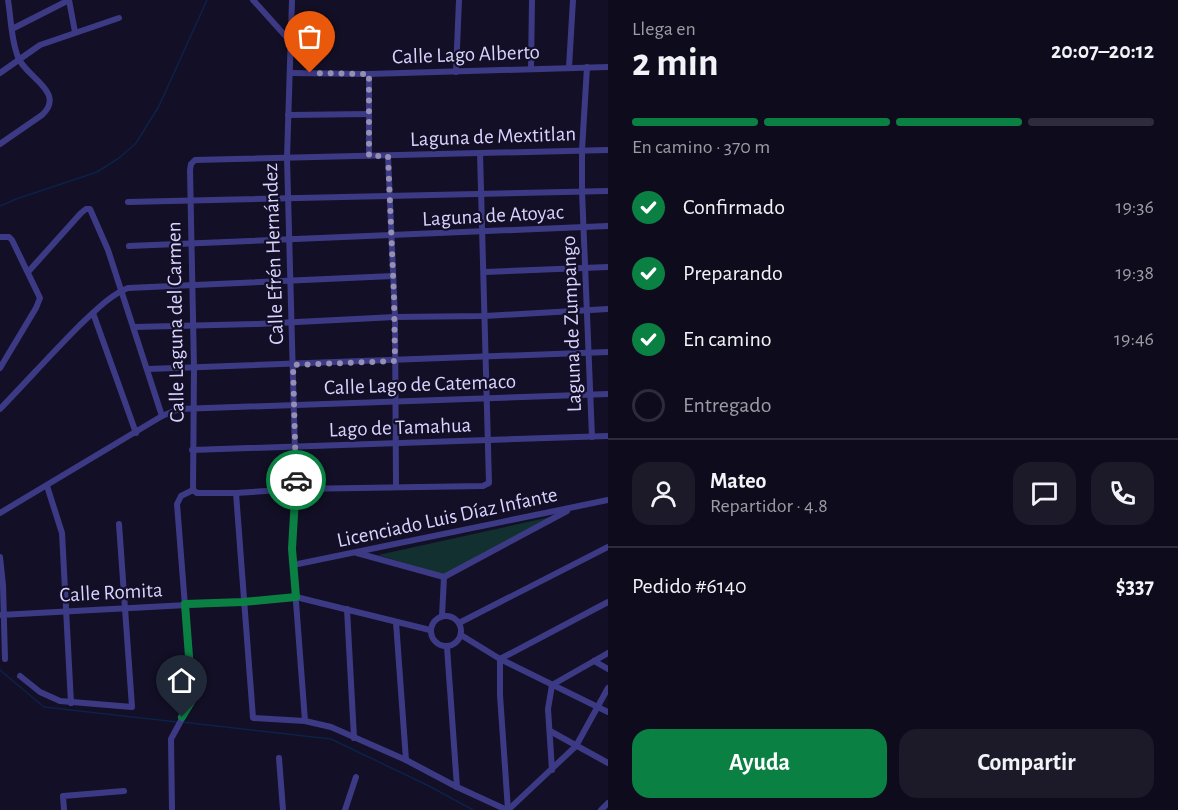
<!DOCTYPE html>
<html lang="es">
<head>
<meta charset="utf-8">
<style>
  body { margin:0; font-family:"Alegreya Sans",sans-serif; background:#1c1929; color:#f1f3f6; height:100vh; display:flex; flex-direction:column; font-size:22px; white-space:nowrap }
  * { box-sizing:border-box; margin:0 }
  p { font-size:20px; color:#9b9ba3 }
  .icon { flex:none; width:33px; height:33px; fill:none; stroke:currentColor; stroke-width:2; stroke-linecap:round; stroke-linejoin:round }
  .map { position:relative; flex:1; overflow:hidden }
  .drawer { display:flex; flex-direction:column; background:#0e0b1c; width:570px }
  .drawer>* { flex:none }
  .pin { position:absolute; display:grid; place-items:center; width:51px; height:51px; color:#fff; margin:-62px -26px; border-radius:50% 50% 50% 0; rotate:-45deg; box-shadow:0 0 6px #0007 }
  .pin .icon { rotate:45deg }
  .courier { position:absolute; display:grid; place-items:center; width:60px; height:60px; margin:-30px; border:4px solid #0b8043; border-radius:50%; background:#fff; color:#222; box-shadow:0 2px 8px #0007 }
  .overview em { font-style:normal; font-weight:600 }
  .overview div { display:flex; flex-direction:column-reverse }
  .overview { display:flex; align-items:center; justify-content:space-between; height:102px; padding:0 24px }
  h1 { font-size:39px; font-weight:600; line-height:45px }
  .bar { display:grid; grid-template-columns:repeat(4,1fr); gap:9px 6px; align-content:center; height:72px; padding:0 24px }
  .bar i { height:8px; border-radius:4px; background:#2e2b3b }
  .bar .on { background:#0b8043 }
  .bar p { grid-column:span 4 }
  .line { display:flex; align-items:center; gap:15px; padding:0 24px; border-top:2px solid #2e2b3b }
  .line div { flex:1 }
  .round { display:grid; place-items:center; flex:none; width:63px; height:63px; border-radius:18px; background:#1c1929 }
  ol { padding:0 24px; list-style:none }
  li { display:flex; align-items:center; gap:18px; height:66px }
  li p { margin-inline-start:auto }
  li .icon { padding:6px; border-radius:50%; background:#0b8043; color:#fff; stroke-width:4 }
  li:last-child { color:#9b9ba3 }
  li i { width:33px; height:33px; border:3px solid #2e2b3b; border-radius:50% }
  .cta { display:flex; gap:12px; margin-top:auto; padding:12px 24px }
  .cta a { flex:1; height:69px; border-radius:18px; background:#0b8043; color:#fff; font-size:24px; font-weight:600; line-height:69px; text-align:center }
  .cta a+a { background:#1c1929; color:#f1f3f6 }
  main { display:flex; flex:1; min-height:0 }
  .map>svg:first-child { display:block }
  .park { fill:#12302f }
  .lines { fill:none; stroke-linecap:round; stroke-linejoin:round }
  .stream { stroke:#0c2248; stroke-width:1.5 }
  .minor { stroke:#3d3a85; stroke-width:6 }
  .done { stroke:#948fb3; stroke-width:6; stroke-dasharray:0 10.8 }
  .route { stroke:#0b8043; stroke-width:8 }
  .labels { text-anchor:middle; stroke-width:4.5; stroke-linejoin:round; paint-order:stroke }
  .street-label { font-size:21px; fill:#d9d4ff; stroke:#130f26 }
</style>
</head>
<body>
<main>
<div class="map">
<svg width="608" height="810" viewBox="0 0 608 810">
  <rect width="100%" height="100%" fill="#130f26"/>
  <!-- park -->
  <polygon class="park" points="555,516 449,576 378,555"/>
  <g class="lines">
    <!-- stream -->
    <g class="stream">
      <polyline points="0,206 16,199 97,172 119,158 136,143 159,106 207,0"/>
      <polyline points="0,670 44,707 177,722"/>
      <polyline points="182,722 331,739 429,786 473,810"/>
    </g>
    <!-- minor -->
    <g class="minor">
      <polyline points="69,0 75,32"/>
      <polyline points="253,0 290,41"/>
      <polyline points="292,0 287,158 296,489 292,549 305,721"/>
      <polyline points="12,29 69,0"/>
      <polyline points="569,67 573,0"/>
      <polyline points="587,67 582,150 582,191 592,437"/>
      <polyline points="531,69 532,0"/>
      <polyline points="456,72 459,0"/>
      <polyline points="0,73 40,45 119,18"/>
      <polyline points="290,73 369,74 608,67"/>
      <polyline points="288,115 369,114"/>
      <path d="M 0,144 L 42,115 C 67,92 24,76 18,57 C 11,40 11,18 8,0"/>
      <polyline points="369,156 369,74"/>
      <polyline points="388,156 395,317 396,487"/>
      <polyline points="128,202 608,191"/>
      <polyline points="0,237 9,237 12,240 40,298 36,308 0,368"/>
      <polyline points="129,246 608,226"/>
      <polyline points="28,272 81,213 86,209 90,209 108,250 162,416"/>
      <polyline points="485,272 608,267"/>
      <polyline points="93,313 136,433"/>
      <polyline points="134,327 258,324 395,317 485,316 608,309"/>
      <polyline points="148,369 608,352"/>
      <path d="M 0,409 C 27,381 53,352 80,325 C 94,312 110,295 128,288 L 393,276"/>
      <polyline points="192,450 608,436"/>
      <polyline points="47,486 62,533 71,703"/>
      <polyline points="193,490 194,368 190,170 191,164 195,160 608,150"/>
      <polyline points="193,490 197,493 236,493 296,489 483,486 489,483 480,153"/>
      <polyline points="236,493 253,718 305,721 331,727 406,760 457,787 507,810"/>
      <polyline points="0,513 162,416 179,409 608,394"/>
      <polyline points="357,553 444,577"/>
      <polyline points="0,557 3,585 5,659"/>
      <polyline points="293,565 608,500"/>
      <polyline points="444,577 567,511"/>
      <polyline points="347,609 354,738"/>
      <polyline points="0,615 243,602 296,597 430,630"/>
      <circle cx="446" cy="631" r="15"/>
      <polyline points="442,616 444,577"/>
      <polyline points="396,622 406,760"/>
      <polyline points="459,623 608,547"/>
      <polyline points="461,635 500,659 608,712"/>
      <polyline points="447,647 457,787"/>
      <polyline points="500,659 500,695 508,810"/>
      <polyline points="500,659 608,602"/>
      <polyline points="594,661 608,669"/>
      <polyline points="20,676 40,692 60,701 132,707 119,524"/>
      <polyline points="552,685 548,709 552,770"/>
      <polyline points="552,685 608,653"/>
      <polyline points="550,731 608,763"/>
      <polyline points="279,758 283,810"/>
      <polyline points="64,810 63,796 124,791"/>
      <polyline points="172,810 171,739 191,702 192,695 177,504 181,496 193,490"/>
      <polyline points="345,810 356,777"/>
      <polyline points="508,810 576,746 608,688"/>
      <polyline points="601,810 608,803"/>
    </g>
  </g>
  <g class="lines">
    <!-- done -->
    <polyline class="done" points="296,480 293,365 395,361 394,297 388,156 369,156 369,74 310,73"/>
    <!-- route -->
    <polyline class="route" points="182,717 191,702 192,696 185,604 243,602 296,597 292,549 296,480"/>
  </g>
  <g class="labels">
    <!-- street labels -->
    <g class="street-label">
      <text transform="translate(466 54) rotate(-2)" y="7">Calle Lago Alberto</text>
      <text transform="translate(493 136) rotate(-2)" y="7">Laguna de Mextitlan</text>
      <text transform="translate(493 215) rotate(-3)" y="7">Laguna de Atoyac</text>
      <text transform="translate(273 254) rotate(-92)" y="7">Calle Efrén Hernández</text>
      <text transform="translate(175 322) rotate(-91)" y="7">Calle Laguna del Carmen</text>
      <text transform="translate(571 324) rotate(-92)" y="7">Laguna de Zumpango</text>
      <text transform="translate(420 384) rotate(-2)" y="7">Calle Lago de Catemaco</text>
      <text transform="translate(400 427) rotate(-2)" y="7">Lago de Tamahua</text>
      <text transform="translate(447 517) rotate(-12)" y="7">Licenciado Luis Díaz Infante</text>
      <text transform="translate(111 592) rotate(-3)" y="7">Calle Romita</text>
    </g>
  </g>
</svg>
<div class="pin" style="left:310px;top:73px;background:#ea580c"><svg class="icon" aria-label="bag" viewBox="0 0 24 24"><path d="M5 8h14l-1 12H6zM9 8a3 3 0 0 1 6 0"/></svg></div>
<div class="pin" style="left:182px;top:717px;background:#1f2937"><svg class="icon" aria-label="home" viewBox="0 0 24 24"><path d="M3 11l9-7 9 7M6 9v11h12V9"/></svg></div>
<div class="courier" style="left:296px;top:480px"><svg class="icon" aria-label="car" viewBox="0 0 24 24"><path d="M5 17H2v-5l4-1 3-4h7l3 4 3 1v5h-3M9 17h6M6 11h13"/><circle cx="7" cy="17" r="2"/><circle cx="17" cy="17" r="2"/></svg></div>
</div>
<section class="drawer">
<div class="overview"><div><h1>2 min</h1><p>Llega en</p></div><em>20:07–20:12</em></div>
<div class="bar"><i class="on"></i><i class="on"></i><i class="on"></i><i></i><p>En camino · 370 m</p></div>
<ol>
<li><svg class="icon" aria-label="check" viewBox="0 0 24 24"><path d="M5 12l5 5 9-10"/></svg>Confirmado<p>19:36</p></li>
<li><svg class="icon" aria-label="check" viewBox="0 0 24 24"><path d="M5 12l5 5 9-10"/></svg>Preparando<p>19:38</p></li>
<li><svg class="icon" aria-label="check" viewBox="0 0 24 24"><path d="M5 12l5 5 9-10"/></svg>En camino<p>19:46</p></li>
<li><i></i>Entregado</li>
</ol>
<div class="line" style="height:108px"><a class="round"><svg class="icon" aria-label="person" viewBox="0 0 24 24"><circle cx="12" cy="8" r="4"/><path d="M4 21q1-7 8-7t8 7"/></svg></a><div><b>Mateo</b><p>Repartidor · 4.8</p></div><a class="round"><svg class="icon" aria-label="chat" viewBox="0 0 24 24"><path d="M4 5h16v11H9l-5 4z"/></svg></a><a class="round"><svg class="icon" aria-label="phone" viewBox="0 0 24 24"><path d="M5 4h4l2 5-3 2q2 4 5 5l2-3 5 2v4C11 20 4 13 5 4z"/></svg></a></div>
<div class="line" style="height:78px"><div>Pedido #6140</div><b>$337</b></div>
<div class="cta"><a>Ayuda</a><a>Compartir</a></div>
</section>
</main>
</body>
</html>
